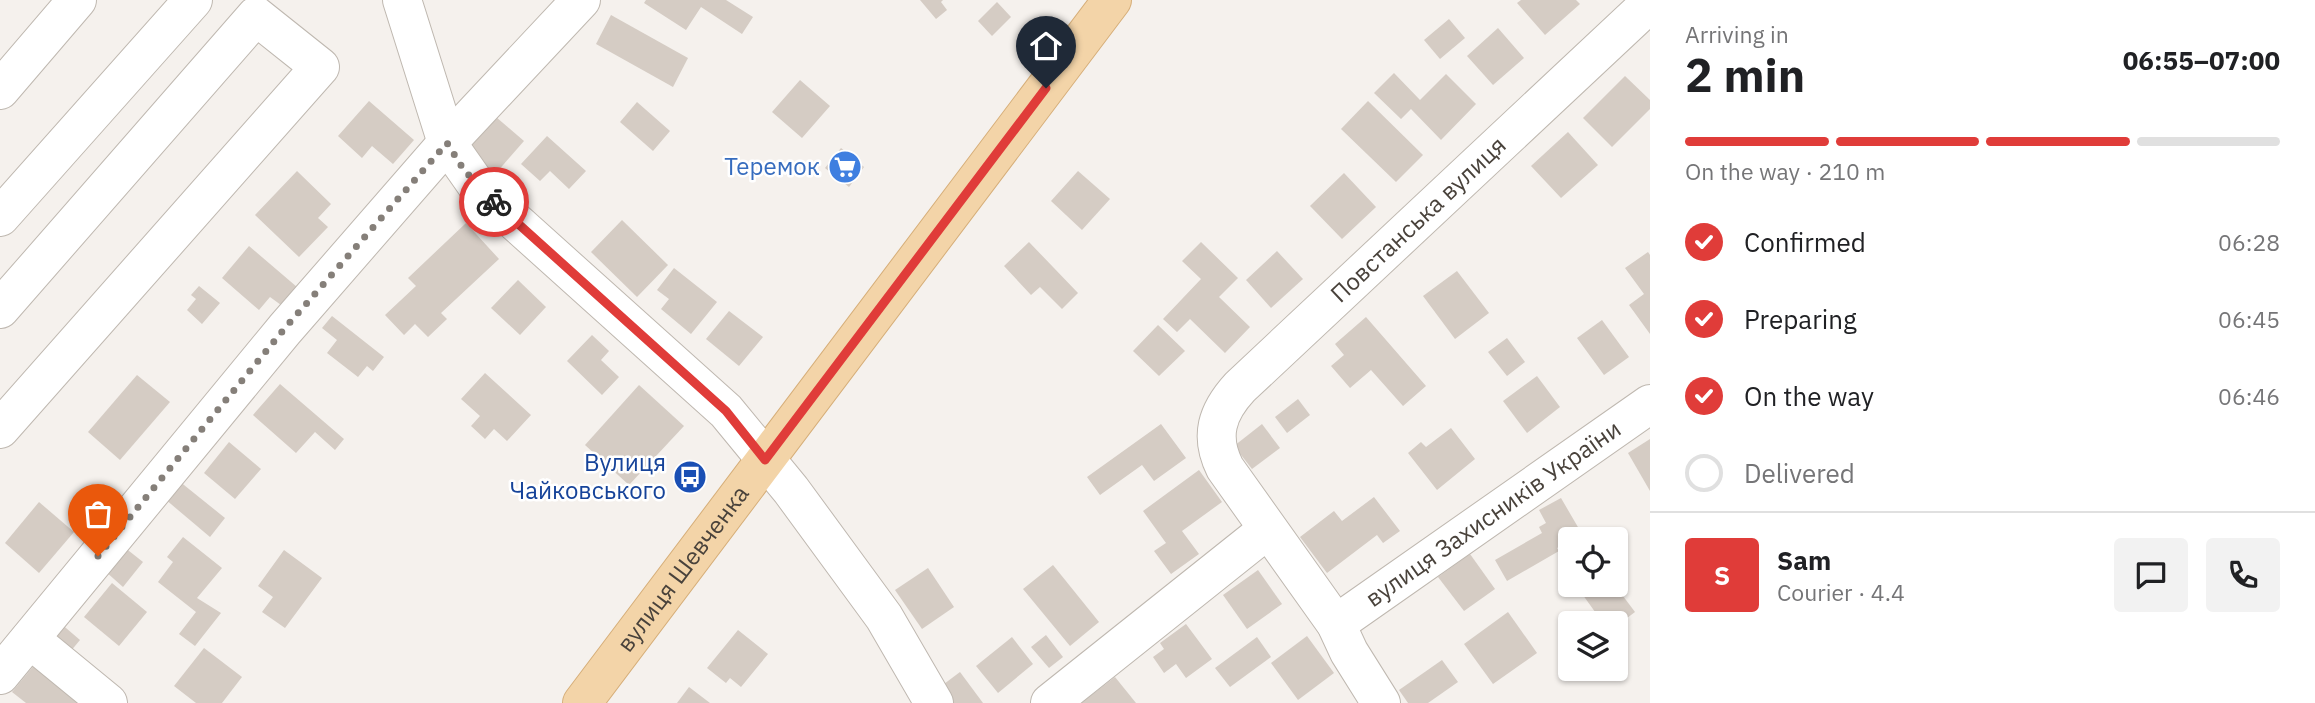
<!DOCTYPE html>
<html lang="en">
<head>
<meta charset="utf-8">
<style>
  body { margin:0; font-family:"IBM Plex Sans",sans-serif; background:#f2f2f2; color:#202124; height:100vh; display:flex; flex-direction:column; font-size:26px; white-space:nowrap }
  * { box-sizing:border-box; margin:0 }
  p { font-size:23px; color:#757577 }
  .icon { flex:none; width:38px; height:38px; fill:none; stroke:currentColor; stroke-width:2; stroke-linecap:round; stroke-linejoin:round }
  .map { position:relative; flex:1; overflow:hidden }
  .drawer { display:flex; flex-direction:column; background:#fff; width:665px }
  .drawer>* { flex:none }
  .tools { position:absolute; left:1558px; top:527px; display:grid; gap:14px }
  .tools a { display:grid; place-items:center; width:70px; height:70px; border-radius:7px; background:#fff; box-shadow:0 2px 5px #0004; font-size:35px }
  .pin { position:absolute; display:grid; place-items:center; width:60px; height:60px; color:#fff; margin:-72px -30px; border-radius:50% 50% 50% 0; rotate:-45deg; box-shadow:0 0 7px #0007 }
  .pin .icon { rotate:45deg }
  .courier { position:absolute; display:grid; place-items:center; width:70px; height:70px; margin:-35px; border:5px solid #e03c39; border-radius:50%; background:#fff; color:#222; box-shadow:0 2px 9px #0007 }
  .overview em { font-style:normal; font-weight:800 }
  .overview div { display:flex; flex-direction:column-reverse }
  .overview { display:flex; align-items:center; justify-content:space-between; height:119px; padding:0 35px }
  h1 { font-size:46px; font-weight:800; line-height:52px }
  .bar { display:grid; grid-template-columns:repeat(4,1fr); gap:10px 7px; align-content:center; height:84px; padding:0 35px }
  .bar i { height:9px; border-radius:5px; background:#e0e0e0 }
  .bar .current { background:#e03c39 }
  .bar p { grid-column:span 4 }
  .line { display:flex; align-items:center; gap:18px; padding:0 35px; border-top:2px solid #e0e0e0 }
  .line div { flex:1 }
  .round { display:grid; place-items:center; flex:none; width:74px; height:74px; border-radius:7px; background:#f2f2f2 }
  ol { padding:0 35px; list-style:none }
  li { display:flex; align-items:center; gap:21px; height:77px }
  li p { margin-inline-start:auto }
  li .icon { padding:7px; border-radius:50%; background:#e03c39; color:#fff; stroke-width:4 }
  li:last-child { color:#757577 }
  li i { width:38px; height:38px; border:4px solid #e0e0e0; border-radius:50% }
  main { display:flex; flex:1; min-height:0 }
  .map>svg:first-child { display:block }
  .building { fill:#d5ccc4 }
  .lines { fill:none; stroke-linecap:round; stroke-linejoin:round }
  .minor-casing { stroke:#bfb8b0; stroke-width:40 }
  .major-casing { stroke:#d6ae79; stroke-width:40 }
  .minor { stroke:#fff; stroke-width:38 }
  .major { stroke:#f3d4a8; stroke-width:38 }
  .done { stroke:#857f79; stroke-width:7; stroke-dasharray:0 12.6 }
  .route { stroke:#e03c39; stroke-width:9 }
  .labels { text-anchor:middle; stroke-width:5; stroke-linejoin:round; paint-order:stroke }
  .shop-label { font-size:24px; fill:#366cbe; stroke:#fff; text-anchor:end }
  .street-label { font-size:24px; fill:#49423b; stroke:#fff }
  .transit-label { font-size:24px; fill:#164399; stroke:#fff; text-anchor:end }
</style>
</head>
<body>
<main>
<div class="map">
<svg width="1650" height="703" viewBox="0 0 1650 703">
  <rect width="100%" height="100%" fill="#f5f1ed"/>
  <!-- building -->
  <g class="building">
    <polygon points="646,0 726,0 753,17 742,34 701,7 686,30 644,3"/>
    <polygon points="920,0 943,0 941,2 947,10 936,19"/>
    <polygon points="1521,0 1576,0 1580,4 1545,35 1517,3"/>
    <polygon points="997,2 1011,17 992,36 978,21"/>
    <polygon points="611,15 688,58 673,87 596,44"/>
    <polygon points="1449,19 1465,38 1440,59 1424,40"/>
    <polygon points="1498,28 1524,58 1493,85 1467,56"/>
    <polygon points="1394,73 1420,100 1446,74 1476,104 1441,140 1411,109 1401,119 1374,93"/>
    <polygon points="1625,76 1650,100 1650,109 1612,147 1583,118"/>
    <polygon points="800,80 830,106 802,138 772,112"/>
    <polygon points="369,101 414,140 393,164 372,146 362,158 338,136"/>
    <polygon points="1368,101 1423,155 1396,182 1341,129"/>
    <polygon points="637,102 670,131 653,151 620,122"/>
    <polygon points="496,117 524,141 490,180 462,156"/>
    <polygon points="1568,132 1598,165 1561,198 1531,166"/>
    <polygon points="547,136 586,171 569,189 550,171 540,181 521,164"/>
    <polygon points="841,148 864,167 849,187 825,168"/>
    <polygon points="297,171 331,204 318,218 328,227 299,257 255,215"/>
    <polygon points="1078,171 1110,199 1082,230 1051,201"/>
    <polygon points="1344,173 1376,207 1342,239 1310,206"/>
    <polygon points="622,220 668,265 637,297 591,252"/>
    <polygon points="466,223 499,259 441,313 447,319 428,337 415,324 404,335 385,315 416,286 408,278"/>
    <polygon points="1029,242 1078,293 1062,309 1040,287 1031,295 1004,266"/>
    <polygon points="1201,242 1238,278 1219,297 1250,327 1225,353 1190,319 1177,332 1163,319 1201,279 1182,261"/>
    <polygon points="249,246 297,287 281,305 270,297 259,310 222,278"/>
    <polygon points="1277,251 1303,279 1271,308 1246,280"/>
    <polygon points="1648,252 1650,255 1650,334 1629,305 1644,294 1625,268"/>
    <polygon points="674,268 717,302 691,334 661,309 669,299 657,290"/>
    <polygon points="1457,271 1489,313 1455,339 1423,296"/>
    <polygon points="518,280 546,307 520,335 491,308"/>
    <polygon points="199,286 220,303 202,324 187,310 196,299 191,295"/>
    <polygon points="729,311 763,337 739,366 706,339"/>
    <polygon points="332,316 384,357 373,371 367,366 358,377 327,353 337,340 322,328"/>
    <polygon points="1366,317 1426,386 1403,406 1371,370 1350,388 1331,366 1344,355 1335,344"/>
    <polygon points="1602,320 1629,357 1604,375 1577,338"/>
    <polygon points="1158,325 1185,351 1159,376 1133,351"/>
    <polygon points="592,335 609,351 601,360 619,377 602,395 567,361"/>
    <polygon points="1507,338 1525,362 1507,376 1488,352"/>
    <polygon points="485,373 531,415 507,441 494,429 485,439 471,426 480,416 461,399"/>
    <polygon points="137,375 170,402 120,460 88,432"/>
    <polygon points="1537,376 1560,407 1527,433 1503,401"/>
    <polygon points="280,384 344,439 335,450 315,432 296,453 253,415"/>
    <polygon points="639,385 684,426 629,485 585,445"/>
    <polygon points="1298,399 1310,415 1287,433 1275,417"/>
    <polygon points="1161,424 1186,458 1154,481 1142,465 1100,495 1087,477"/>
    <polygon points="1262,424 1280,448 1252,469 1234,446"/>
    <polygon points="1451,428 1475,459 1437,490 1408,453 1421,442 1426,447"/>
    <polygon points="1650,439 1650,491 1628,453"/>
    <polygon points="229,442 261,469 235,499 204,473"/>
    <polygon points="1199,470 1222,502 1182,531 1199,554 1171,574 1154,551 1166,543 1143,511"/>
    <polygon points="179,481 225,518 210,537 165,499"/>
    <polygon points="1374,497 1400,531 1383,543 1377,535 1327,573 1300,537 1334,511 1342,521"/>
    <polygon points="1561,498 1582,534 1557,548 1559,551 1507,581 1495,560 1542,533 1539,527 1546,523 1539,510"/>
    <polygon points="39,502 74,532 39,573 5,543"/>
    <polygon points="183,537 222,568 197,598 221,613 195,646 179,634 196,612 158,582 173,562 167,557"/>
    <polygon points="124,547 143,562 123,587 105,571"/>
    <polygon points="284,550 322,578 285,628 262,612 273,597 258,586"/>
    <polygon points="1470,554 1495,589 1464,611 1438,577"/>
    <polygon points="1053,565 1099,622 1070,646 1023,589"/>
    <polygon points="928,568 954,607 922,629 895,590"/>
    <polygon points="1258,570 1282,604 1247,629 1223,595"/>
    <polygon points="112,583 147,612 119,646 84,617"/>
    <polygon points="1575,584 1614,584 1635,612 1615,627 1615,623 1603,623"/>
    <polygon points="1508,612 1537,653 1493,684 1464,644"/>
    <polygon points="59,622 80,640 70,652 49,634"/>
    <polygon points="1186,624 1212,659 1186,678 1176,664 1164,673 1153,657 1164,649 1160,643"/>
    <polygon points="738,630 768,654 741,687 730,678 726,683 707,668"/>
    <polygon points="1046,635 1063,657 1049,668 1031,647"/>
    <polygon points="1307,636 1334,673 1298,700 1271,663"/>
    <polygon points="1012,637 1033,664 998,693 976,666"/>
    <polygon points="1257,637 1271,657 1230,687 1215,668"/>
    <polygon points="204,648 242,677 222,703 196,703 174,686"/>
    <polygon points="41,657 87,703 26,703 12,692"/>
    <polygon points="1442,660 1458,682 1428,703 1408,703 1399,690"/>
    <polygon points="960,672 983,703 951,703 940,687"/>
    <polygon points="1115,677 1136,703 1081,703"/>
    <polygon points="689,687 710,703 677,703"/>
  </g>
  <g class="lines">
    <defs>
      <g id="minor">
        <polyline points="402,0 447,143 480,190 726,411 791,490 884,617 934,703"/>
        <polyline points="0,90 77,0"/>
        <polyline points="0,217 193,0"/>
        <polyline points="0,309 256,16 320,67 0,429"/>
        <path id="s1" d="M 1336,624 L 1650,404"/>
        <polyline points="30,639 108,703"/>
        <polyline points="0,675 285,329 447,143 581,0"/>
        <polyline points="1050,703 1267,530"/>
        <path id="s2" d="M 1381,703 L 1349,652 L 1336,624 L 1225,468 C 1209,436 1217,412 1240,387 L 1650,3"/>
      </g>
      <g id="major">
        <path id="s3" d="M 582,703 L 1112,0"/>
      </g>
    </defs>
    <!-- minor casing -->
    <use href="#minor" class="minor-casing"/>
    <!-- major casing -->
    <use href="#major" class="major-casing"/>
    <!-- minor -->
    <use href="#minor" class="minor"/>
    <!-- major -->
    <use href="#major" class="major"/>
  </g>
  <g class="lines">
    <!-- done -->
    <polyline class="done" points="98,556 285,328 447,143 464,170 494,202"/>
    <!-- route -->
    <polyline class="route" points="494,202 726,411 765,460 1046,88"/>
  </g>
  <!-- icons -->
  <defs>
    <symbol id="supermarket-disc" viewBox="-11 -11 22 22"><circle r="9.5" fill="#3f7fe0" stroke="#fff"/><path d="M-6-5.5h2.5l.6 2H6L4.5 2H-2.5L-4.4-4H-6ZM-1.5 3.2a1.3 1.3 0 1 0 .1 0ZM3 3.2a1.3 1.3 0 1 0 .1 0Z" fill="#fff"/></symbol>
    <symbol id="bus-disc" viewBox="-11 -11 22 22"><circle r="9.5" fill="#1a4fb4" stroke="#fff"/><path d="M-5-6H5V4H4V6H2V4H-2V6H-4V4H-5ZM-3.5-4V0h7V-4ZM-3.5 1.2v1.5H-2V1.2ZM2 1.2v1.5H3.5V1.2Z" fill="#fff"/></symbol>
  </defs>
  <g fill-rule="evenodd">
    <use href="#supermarket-disc" x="826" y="148" width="38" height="38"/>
    <use href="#bus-disc" x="671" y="458" width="38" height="38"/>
  </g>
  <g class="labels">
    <!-- shop labels -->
    <g class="shop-label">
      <text x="820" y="175">Теремок</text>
    </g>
    <!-- street labels -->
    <g class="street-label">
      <text dy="8" stroke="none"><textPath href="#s2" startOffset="616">Повстанська вулиця</textPath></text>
      <text dy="8" stroke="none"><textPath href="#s1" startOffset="192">вулиця Захисників України</textPath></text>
      <text dy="8" stroke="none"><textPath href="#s3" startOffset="168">вулиця Шевченка</textPath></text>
    </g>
    <!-- transit labels -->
    <g class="transit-label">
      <text x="666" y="471">Вулиця<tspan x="666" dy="28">Чайковського</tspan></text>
    </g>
  </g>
</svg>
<div class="tools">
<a><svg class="icon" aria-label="locate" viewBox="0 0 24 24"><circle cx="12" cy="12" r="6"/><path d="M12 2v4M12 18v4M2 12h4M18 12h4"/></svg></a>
<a><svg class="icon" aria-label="layers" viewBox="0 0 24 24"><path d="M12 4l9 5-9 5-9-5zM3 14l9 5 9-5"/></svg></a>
</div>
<div class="pin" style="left:98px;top:556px;background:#ea580c"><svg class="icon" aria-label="bag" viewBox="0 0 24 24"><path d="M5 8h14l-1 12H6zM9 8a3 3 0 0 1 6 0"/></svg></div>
<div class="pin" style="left:1046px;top:88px;background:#1f2937"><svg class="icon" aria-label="home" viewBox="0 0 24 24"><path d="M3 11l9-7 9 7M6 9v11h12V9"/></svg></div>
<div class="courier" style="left:494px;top:202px"><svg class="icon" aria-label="bike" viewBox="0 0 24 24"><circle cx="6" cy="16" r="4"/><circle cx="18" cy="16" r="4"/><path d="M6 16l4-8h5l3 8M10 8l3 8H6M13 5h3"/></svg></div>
</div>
<section class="drawer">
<div class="overview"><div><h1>2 min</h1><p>Arriving in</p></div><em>06:55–07:00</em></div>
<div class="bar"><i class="current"></i><i class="current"></i><i class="current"></i><i></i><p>On the way · 210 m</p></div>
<ol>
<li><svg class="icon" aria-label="check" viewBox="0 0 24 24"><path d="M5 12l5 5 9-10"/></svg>Confirmed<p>06:28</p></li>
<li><svg class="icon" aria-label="check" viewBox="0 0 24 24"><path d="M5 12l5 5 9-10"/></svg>Preparing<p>06:45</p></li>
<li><svg class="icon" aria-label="check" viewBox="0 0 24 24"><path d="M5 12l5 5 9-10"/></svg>On the way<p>06:46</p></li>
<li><i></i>Delivered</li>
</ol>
<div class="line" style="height:126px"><b class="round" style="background:#e03c39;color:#fff">S</b><div><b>Sam</b><p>Courier · 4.4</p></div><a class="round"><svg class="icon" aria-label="chat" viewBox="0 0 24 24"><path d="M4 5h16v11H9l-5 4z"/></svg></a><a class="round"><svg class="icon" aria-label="phone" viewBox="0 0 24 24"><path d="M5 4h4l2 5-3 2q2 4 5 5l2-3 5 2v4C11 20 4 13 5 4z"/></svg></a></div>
</section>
</main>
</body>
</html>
